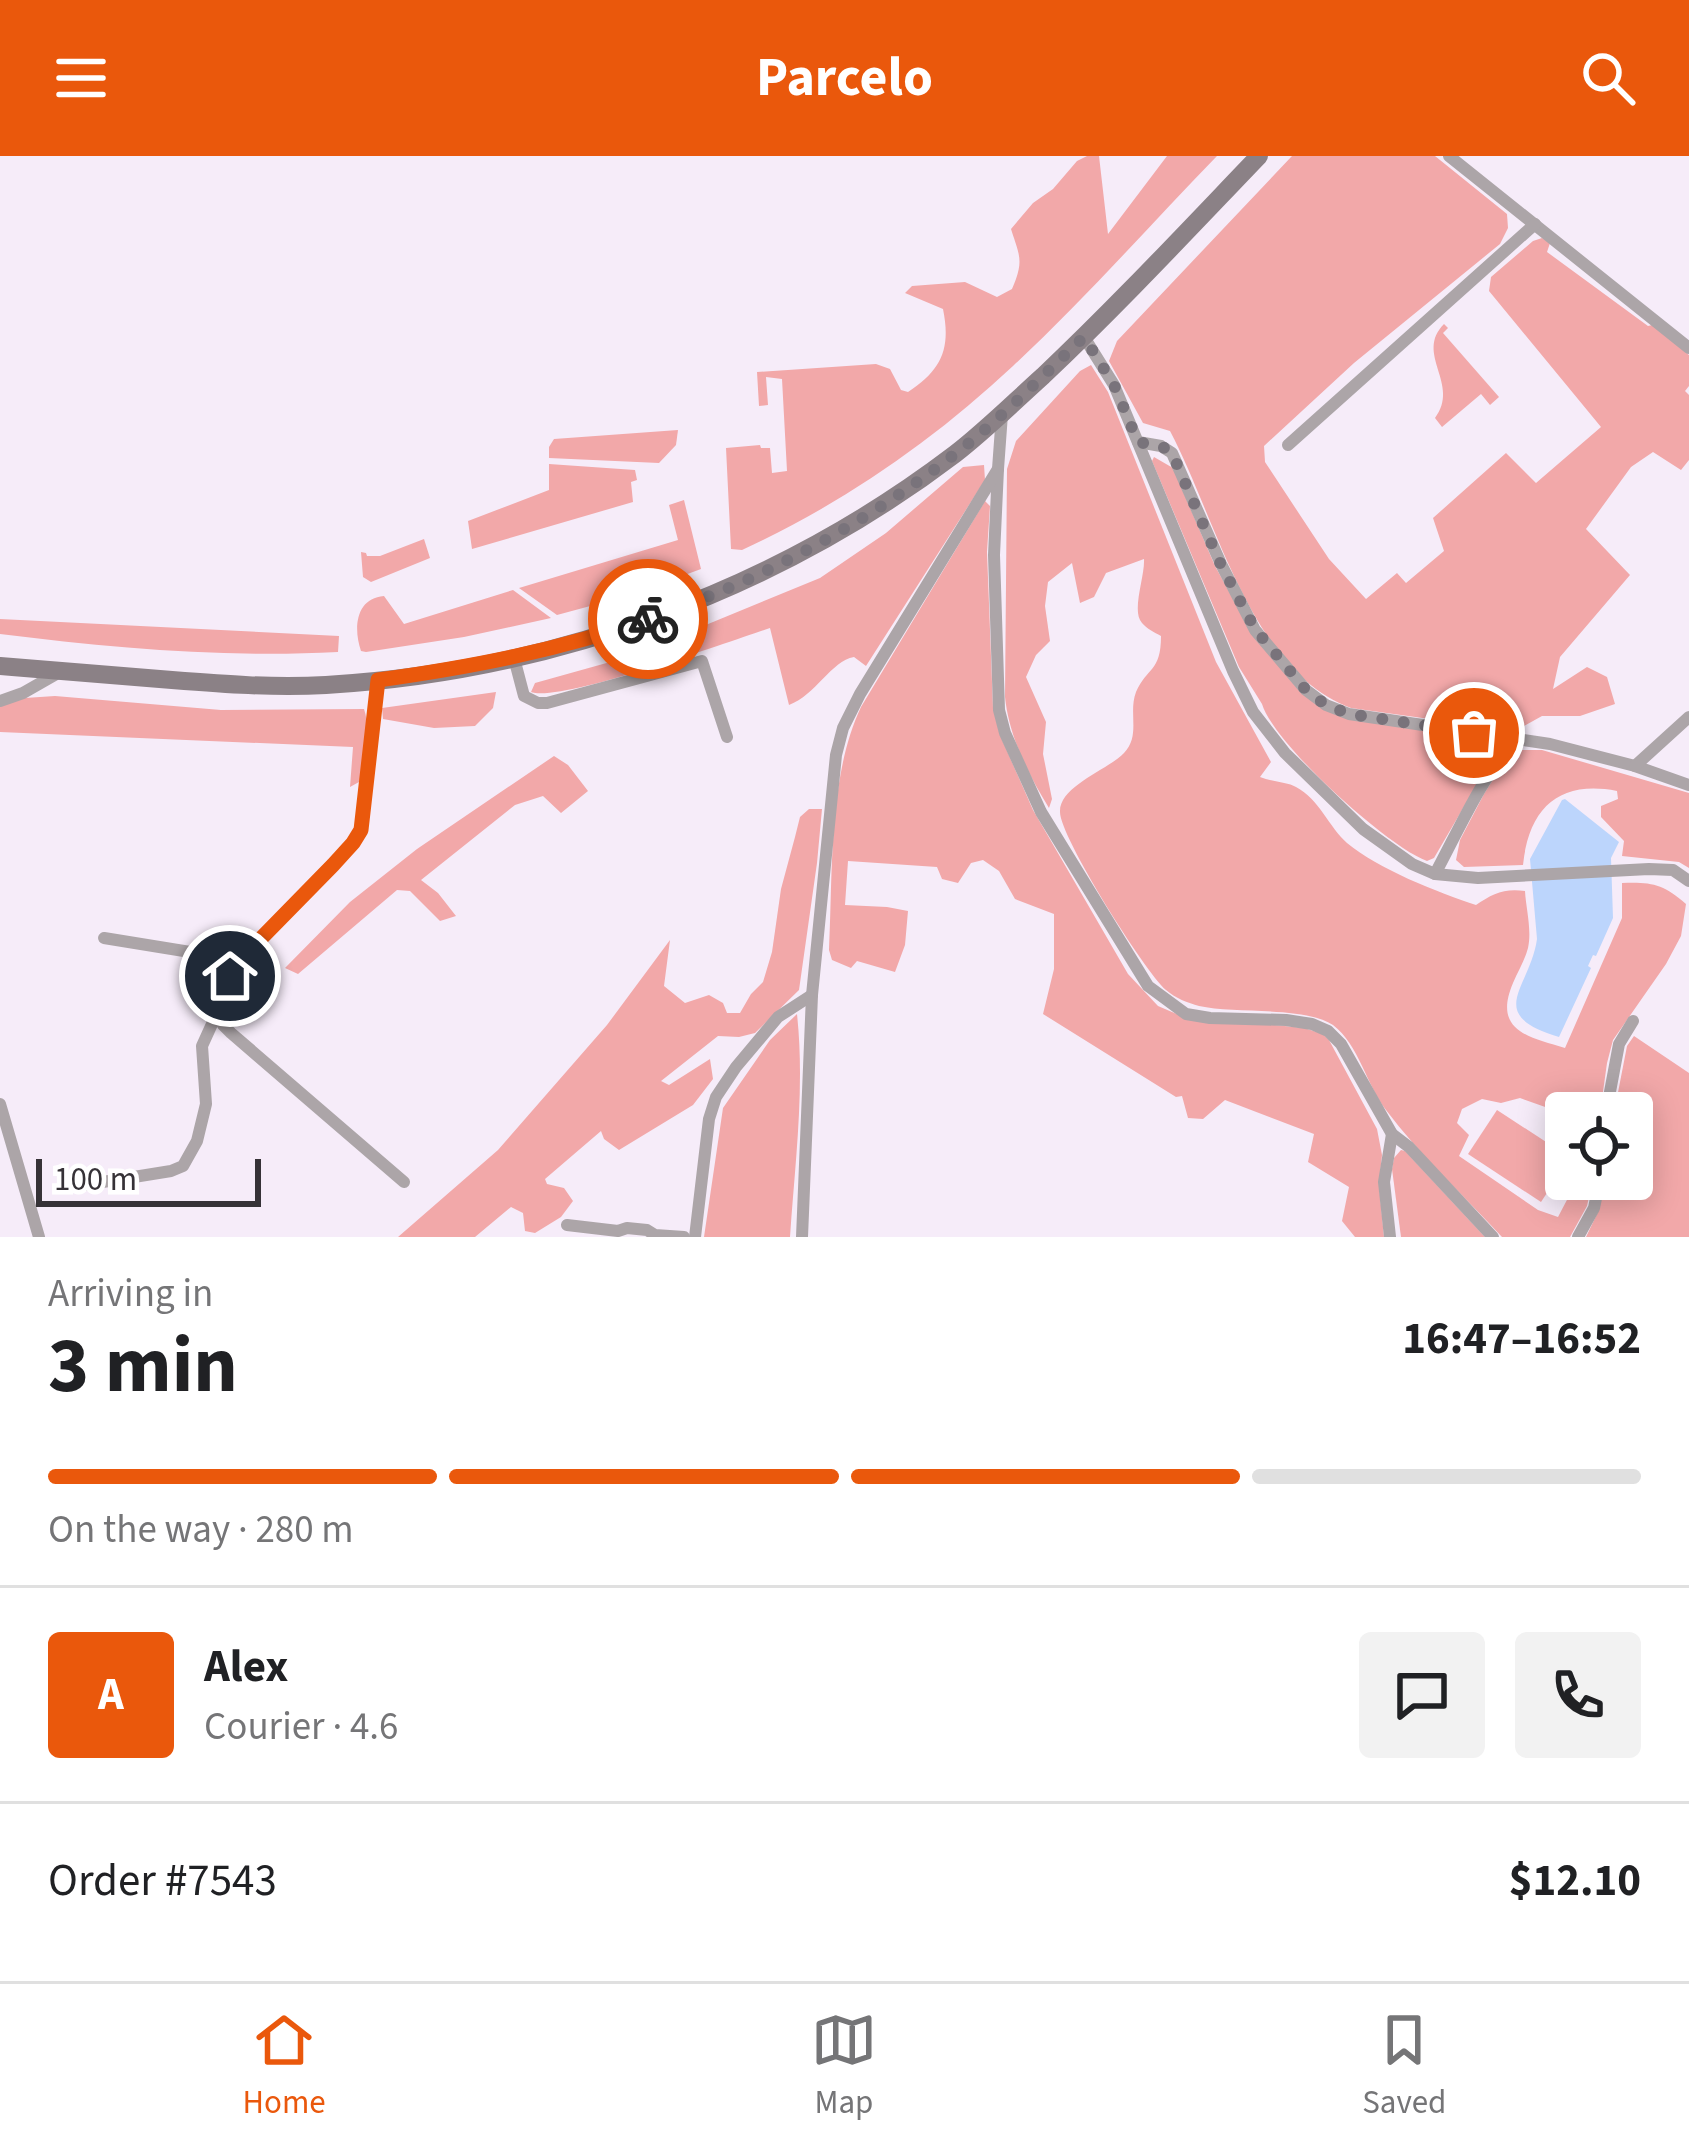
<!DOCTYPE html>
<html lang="en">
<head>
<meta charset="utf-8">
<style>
  body { margin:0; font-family:"Source Sans 3",sans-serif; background:#f2f2f2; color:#202124; height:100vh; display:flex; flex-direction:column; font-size:45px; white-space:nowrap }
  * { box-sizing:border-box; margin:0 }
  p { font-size:39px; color:#757577 }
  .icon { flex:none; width:66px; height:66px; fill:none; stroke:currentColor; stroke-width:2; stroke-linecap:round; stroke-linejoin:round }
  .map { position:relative; height:1081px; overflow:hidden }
  .details { display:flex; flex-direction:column; background:#fff; flex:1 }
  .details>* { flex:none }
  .buttons { position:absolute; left:1545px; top:936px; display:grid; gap:24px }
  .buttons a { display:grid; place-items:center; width:108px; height:108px; border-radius:12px; background:#fff; box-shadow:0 6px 30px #0003; font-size:60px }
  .scale { position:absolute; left:36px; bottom:30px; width:225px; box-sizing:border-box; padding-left:12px; border:6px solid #363237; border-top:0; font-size:33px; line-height:42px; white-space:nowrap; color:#363237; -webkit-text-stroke:9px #fff; paint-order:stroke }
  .pin { position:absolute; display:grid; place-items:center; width:102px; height:102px; color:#fff; margin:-51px; border:6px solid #fff; border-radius:50%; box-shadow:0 3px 12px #0007 }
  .courier { position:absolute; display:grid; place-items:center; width:120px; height:120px; margin:-60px; border:9px solid #ea580c; border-radius:50%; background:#fff; color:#222; box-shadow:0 3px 15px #0007 }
  .head em { font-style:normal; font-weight:700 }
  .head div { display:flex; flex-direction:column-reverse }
  .head { display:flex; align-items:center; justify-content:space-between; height:204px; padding:0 48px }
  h1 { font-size:78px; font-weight:700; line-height:90px }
  .bar { display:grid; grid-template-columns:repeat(4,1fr); gap:18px 12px; align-content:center; height:144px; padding:0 48px }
  .bar i { height:15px; border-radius:9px; background:#e0e0e0 }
  .bar .selected { background:#ea580c }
  .bar p { grid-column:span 4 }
  .line { display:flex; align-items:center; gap:30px; padding:0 48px; border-top:3px solid #e0e0e0 }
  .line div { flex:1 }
  .round { display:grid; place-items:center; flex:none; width:126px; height:126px; border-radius:12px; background:#f2f2f2 }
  header { display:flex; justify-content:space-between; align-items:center; height:156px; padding:0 48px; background:#ea580c; color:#fff; font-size:54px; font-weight:700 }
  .dock { display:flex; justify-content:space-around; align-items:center; height:168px; border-top:3px solid #e0e0e0; background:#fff; font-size:33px; color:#757577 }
  .dock a { display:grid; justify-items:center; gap:6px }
  .dock .selected { color:#ea580c }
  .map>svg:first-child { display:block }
  .green { fill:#f2a8a9 }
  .water { fill:#bcd5fc }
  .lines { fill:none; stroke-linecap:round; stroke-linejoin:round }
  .street { stroke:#aca5a8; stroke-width:12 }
  .secondary { stroke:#8b8186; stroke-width:18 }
  .done { stroke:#79737b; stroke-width:12; stroke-dasharray:0 21.6 }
  .route { stroke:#ea580c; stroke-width:15 }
</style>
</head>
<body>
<header><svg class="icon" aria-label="menu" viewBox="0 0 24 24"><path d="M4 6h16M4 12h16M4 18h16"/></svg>Parcelo<svg class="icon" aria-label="search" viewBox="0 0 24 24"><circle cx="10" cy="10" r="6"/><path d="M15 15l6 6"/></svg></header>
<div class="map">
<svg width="1689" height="1081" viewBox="0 0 1689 1081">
  <rect width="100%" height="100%" fill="#f6ecf9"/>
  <!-- green -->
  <g class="green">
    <path d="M 1087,0 L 1099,0 L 1108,78 L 1167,0 L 1217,0 C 1149,70 1084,144 1013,210 C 933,285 842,348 742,394 L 731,393 L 726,292 L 760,289 L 761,292 L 770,292 L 772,317 L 787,315 L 782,223 L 766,221 L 768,249 L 759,250 L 757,216 L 876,208 L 890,213 L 901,234 L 908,236 C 942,214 951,192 943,153 L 905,137 L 912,130 L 965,126 L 997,141 L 1012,133 C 1024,105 1020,101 1011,73 L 1033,47 L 1053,33 L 1077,5 Z"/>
    <path d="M 1292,0 L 1435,0 L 1507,58 L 1508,72 L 1500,88 L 1354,207 L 1264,290 L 1265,306 L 1329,403 L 1366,443 L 1397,417 L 1406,427 L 1444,395 L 1433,362 L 1506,297 L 1536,327 L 1601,271 L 1489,135 L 1491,121 L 1533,85 L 1542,82 L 1550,87 L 1547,96 L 1648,170 L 1652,169 L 1689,199 L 1689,230 L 1685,235 L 1689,239 L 1689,304 L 1681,314 L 1653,296 L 1631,311 L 1586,373 L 1630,419 L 1560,501 L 1553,533 L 1587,511 L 1607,521 L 1615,548 L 1580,560 L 1542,560 L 1515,575 L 1351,552 C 1250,515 1216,361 1170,275 L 1143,267 L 1109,205 L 1117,185 Z"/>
    <path d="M 1444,168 L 1448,172 L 1443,177 L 1499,241 L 1490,249 L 1481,238 L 1442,271 L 1435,262 C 1461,228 1414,198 1444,168 Z"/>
    <path d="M 1091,209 L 1108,236 L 1216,506 L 1271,606 L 1260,621 C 1272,626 1287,626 1296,631 C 1319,643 1329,671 1347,687 C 1378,713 1437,736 1476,749 C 1492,738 1504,732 1525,735 C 1526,753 1532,774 1528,792 C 1525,804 1518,815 1513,827 C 1493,874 1527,881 1565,892 L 1622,762 L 1622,727 C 1652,726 1663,728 1686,748 L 1681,780 L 1666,808 L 1613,884 L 1607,907 L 1600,957 L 1566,957 L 1566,981 L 1562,980 L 1548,952 L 1520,942 L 1501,947 L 1482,943 L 1462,953 L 1457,967 L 1469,979 L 1459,1000 L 1538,1054 L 1558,1061 L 1569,1040 L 1579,1039 L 1583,1023 L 1593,1023 L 1587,1050 L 1570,1081 L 1502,1081 C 1463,1039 1420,999 1386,954 C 1366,928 1359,889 1333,869 C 1305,850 1234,858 1199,850 C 1188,847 1175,842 1166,834 C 1145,816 1060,681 1060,656 C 1059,630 1108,614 1124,597 C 1141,579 1128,557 1136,536 C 1147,511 1161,516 1161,480 C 1154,476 1147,473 1142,467 C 1131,455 1145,421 1144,403 L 1106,417 L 1094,441 L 1080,447 L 1072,407 L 1048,426 L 1045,450 L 1050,485 L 1036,499 L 1026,521 L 1046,566 L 1043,598 L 1052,643 L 1049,652 C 1028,618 1009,580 1005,541 L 1007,313 L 1016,285 L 1080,215 Z"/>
    <polygon points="678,274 676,289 659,307 549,302 549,291 554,283"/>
    <path d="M 1154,301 L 1173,312 L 1215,410 L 1251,476 L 1301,537 L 1349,562 L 1488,585 L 1497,594 L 1434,702 L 1427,705 C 1388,691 1274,588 1262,548 L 1239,511 L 1152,305 Z"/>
    <polygon points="549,308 635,314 637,324 631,326 633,346 472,393 468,365 549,334"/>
    <path d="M 984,309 L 985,324 L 866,510 L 854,501 C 831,505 816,539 789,549 L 770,472 C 730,485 560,547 531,536 L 535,527 L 628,501 L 820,422 L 886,377 L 963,311 Z"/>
    <polygon points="684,344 701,413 631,439 557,459 519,432 678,384 669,349"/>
    <path d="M 985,345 L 990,350 L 987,396 L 993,552 L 1000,579 L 1033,654 L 1128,818 L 1158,850 L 1179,859 L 1304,872 L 1323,878 L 1329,884 L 1377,973 L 1382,999 L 1379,1029 L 1384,1081 L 1355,1081 L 1342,1065 L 1349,1031 L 1308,1006 L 1314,978 L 1225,944 L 1203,963 L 1188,962 L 1182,940 L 1176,941 L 1043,858 L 1054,813 L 1054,758 L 1015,743 L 999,715 L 983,704 L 971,707 L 958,727 L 942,723 L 937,711 L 848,705 L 845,749 L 887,751 L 908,755 L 905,789 L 895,816 L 857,805 L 851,812 L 832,804 L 829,794 C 833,717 828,621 861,551 Z"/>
    <polygon points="424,383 430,402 371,426 363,421 361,396 366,397 367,400 380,400"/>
    <path d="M 513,434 L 551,462 L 464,481 L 366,496 L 361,495 C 353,472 356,442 384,440 L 404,468 Z"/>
    <path d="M 0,463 L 339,480 L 338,496 C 225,502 112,492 0,478 Z"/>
    <polygon points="496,536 493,552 475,570 434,572 383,563 382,552"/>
    <path d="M 55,540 L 221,554 L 364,553 C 371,573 366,606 359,626 L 350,631 L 353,591 L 0,576 L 0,550 L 25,542 Z"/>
    <path d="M 1521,594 L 1542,594 L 1689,637 L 1689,712 L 1679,706 L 1622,700 L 1624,685 L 1601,661 L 1601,650 L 1618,643 L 1617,635 C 1560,624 1529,651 1523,709 L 1464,711 L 1456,704 L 1460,684 L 1484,638 L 1504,606 Z"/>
    <polygon points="554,600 568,609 588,635 561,657 543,640 515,649 421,724 438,737 456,760 440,765 410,735 397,734 298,818 285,812 350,746 417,693"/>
    <polygon points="809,653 822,653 817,707 799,834 755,877 739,881 718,880 661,925 669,929 710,903 713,923 693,949 619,994 604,983 601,975 545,1023 547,1028 564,1032 573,1045 561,1061 535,1077 525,1075 523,1057 511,1051 475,1081 398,1081 498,994 607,869 670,784 664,830 685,847 709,839 723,847 727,857 740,857 751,838 763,826 772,796 781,733 795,681 800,661"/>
    <path d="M 797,858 C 805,932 795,1007 790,1081 L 704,1081 L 723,952 L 770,884 Z"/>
    <polygon points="1634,880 1689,917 1689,1081 1586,1081 1598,1056 1605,1023 1632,1023 1632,957 1614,957 1627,890"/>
    <polygon points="1497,954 1566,999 1566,1008 1541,1046 1468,998"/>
    <polygon points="1401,994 1405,995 1485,1081 1401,1081 1392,1013 1394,1002"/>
  </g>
  <!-- water -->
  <path class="water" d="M 1565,643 L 1619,686 L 1611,702 L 1613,762 L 1596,800 L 1593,799 L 1588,810 L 1591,812 L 1559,881 C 1483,858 1530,833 1537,783 L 1530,703 L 1562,644 Z"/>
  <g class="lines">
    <!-- street -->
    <g class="street">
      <polyline points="1449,0 1689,192"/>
      <polyline points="1084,181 1114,229 1233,515 1253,556 1285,597 1363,673 1412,708 1435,718 1478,722 1649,713 1673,714 1689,725"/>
      <polyline points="1138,286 1161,290 1172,297 1221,408 1255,474 1306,534 1326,549 1349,558 1550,588 1635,610 1689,629"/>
      <polyline points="1288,289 1535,68"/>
      <polyline points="998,313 994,399 999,554 1005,577 1041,656 1148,830 1186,858 1210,862 1286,864 1312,868 1328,875 1341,888 1392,978 1409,991 1493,1081"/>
      <polyline points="514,502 524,540 538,547 547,547 702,505 727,581"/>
      <polyline points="378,524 361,674 353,687 237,807 217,857 223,869 231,877 404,1026"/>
      <polyline points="0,545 23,537 58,517"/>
      <polyline points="1635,610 1689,561"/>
      <path d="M 1435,718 C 1460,671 1481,623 1515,583"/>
      <polyline points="104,782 227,802 237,807"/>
      <polyline points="0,948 39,1081"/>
      <polyline points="1606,957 1619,888 1633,865"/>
      <polyline points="78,1030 171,1015 183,1010 197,985 206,948 202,890 217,857"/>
      <polyline points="567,1069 618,1075 627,1072 647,1074 655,1079 684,1081"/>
      <polyline points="695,1081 709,963 716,941 736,911 778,861 812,839"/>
      <polyline points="802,1081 812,839 836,599 843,572 860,538 998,313 1002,258"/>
      <polyline points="1390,1081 1384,1026 1392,978"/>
      <polyline points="1578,1081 1594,1052 1600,1023"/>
    </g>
    <!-- secondary -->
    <path class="secondary" d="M 0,510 C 57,515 114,519 172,524 C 223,528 274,532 326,529 C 551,516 775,435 955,298 C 986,274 1014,246 1043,220 C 1118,149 1188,74 1259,0"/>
  </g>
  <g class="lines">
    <!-- done -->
    <path class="done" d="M 648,463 C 758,426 863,369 955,298 C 1001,263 1042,220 1084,181 L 1114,229 L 1138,286 L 1161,290 L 1172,297 L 1221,409 L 1255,473 L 1306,534 L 1326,549 L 1349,558 L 1474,577"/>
    <!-- route -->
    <path class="route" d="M 230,820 L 237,807 L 333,709 L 353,687 L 361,674 L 378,524 C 471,511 560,494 648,463"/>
  </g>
</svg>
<div class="buttons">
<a><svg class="icon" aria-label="locate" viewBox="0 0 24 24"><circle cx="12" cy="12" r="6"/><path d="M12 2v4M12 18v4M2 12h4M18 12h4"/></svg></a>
</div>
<div class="scale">100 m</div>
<div class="pin" style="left:1474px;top:577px;background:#ea580c"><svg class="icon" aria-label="bag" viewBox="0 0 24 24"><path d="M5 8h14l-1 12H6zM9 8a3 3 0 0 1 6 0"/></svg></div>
<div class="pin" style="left:230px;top:820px;background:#1f2937"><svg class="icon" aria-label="home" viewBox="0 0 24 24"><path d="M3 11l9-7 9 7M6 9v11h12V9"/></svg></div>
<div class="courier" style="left:648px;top:463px"><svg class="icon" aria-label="bike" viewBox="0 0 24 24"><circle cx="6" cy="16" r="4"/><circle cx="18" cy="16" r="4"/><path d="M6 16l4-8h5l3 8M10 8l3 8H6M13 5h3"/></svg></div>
</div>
<section class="details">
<div class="head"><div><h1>3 min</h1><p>Arriving in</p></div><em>16:47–16:52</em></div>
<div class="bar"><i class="selected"></i><i class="selected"></i><i class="selected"></i><i></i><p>On the way · 280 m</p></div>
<div class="line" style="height:216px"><b class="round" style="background:#ea580c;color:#fff">A</b><div><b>Alex</b><p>Courier · 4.6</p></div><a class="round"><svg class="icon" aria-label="chat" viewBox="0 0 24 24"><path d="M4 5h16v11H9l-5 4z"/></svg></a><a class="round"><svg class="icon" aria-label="phone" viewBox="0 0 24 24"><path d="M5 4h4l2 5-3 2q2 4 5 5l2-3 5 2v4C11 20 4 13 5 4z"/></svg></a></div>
<div class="line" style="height:156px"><div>Order #7543</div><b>$12.10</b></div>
</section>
<nav class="dock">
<a class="selected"><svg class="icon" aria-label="home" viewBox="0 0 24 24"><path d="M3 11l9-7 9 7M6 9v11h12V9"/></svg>Home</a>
<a><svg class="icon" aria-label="map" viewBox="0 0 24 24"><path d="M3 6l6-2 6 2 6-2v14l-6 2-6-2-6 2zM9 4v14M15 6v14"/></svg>Map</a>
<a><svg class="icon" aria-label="saved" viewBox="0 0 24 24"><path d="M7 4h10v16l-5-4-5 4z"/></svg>Saved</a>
</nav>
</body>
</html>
